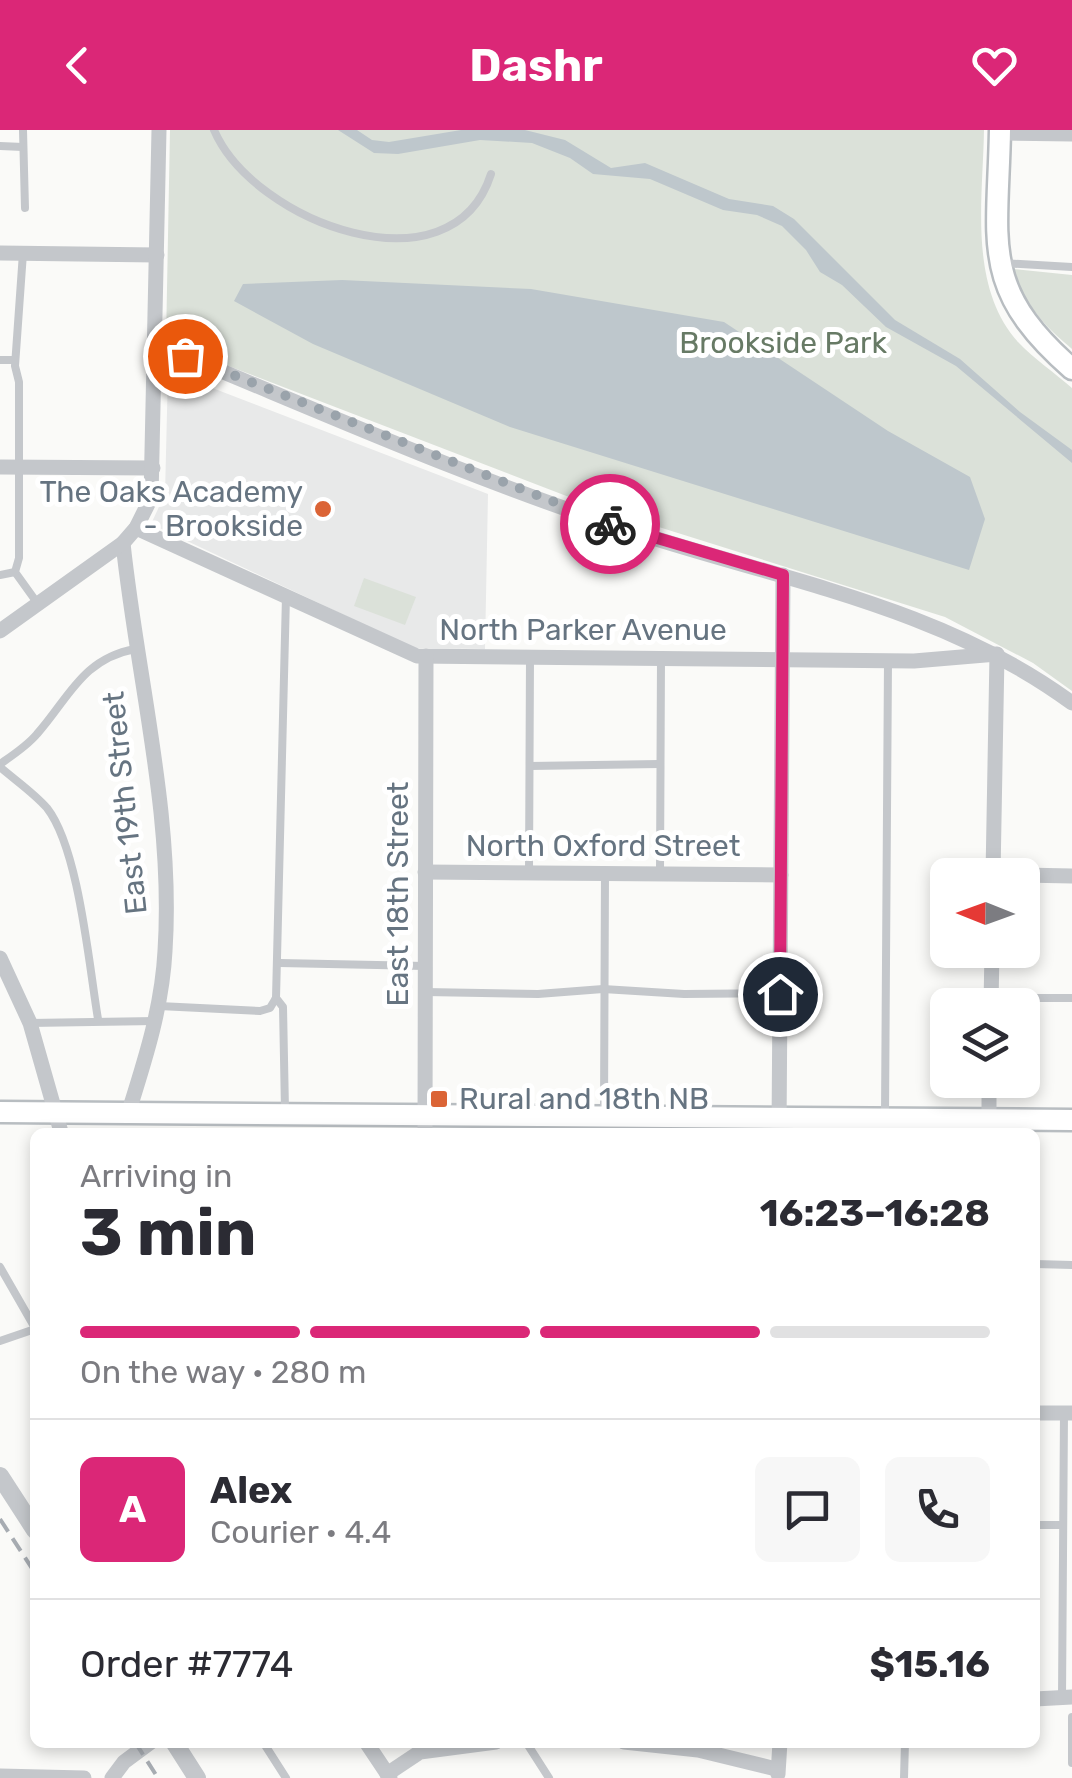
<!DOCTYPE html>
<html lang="en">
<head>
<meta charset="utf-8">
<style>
  body { margin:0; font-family:Rubik,sans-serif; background:#f7f7f7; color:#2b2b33; height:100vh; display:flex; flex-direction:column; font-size:38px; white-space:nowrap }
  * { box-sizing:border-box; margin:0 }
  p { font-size:32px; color:#7c7c81 }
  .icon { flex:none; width:55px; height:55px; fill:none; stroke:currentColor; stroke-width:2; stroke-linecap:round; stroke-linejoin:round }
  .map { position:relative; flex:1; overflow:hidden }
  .side { position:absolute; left:30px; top:998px; width:1010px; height:620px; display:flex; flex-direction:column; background:#fff; border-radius:15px; box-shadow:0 5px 15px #0003 }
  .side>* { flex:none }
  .needle { width:65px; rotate:271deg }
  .fabs { position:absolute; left:930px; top:728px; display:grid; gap:20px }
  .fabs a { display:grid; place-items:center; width:110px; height:110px; border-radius:15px; background:#fff; box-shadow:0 5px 15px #0003; font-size:50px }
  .pin { position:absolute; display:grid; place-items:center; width:85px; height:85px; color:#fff; margin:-42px; border:5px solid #fff; border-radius:50%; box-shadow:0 2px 10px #0007 }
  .courier { position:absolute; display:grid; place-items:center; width:100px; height:100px; margin:-50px; border:8px solid #db2777; border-radius:50%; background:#fff; color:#222; box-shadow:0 2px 12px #0007 }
  .overview em { font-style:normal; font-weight:700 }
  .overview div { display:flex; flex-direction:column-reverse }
  .overview { display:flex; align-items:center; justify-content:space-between; height:170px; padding:0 50px }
  h1 { font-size:65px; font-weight:700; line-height:75px }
  .bar { display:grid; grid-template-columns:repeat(4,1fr); gap:15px 10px; align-content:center; height:120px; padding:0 50px }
  .bar i { height:12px; border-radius:8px; background:#e1e1e2 }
  .bar .selected { background:#db2777 }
  .bar p { grid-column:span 4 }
  .line { display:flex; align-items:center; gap:25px; padding:0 50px; border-top:2px solid #e1e1e2 }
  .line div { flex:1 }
  .round { display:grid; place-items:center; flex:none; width:105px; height:105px; border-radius:15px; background:#f7f7f7 }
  header { display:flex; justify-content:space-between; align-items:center; height:130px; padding:0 50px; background:#db2777; color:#fff; font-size:45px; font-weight:700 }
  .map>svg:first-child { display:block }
  .built { fill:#e8e9e9 }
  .green { fill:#dbe1d9 }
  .water { fill:#bec7cc }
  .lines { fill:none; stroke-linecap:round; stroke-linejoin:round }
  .secondary-casing { stroke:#b8bdc1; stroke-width:25 }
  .service { stroke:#c4c7cb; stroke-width:8 }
  .minor { stroke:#c4c7cb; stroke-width:15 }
  .tertiary { stroke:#c4c7cb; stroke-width:18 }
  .secondary { stroke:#fff; stroke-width:20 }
  .rail { stroke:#a7acb2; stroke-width:4; stroke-dasharray:15 8; stroke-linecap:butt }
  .done { stroke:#9aa3ab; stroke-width:10; stroke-dasharray:0 18 }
  .route { stroke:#db2777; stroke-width:12 }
  .poi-dot { fill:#db6436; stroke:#fff; stroke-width:4 }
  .labels { text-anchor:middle; stroke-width:10; stroke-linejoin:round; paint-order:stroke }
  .park-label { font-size:30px; fill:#677a65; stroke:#fff }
  .poi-label { font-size:30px; fill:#667481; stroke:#fff; text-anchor:end }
  .street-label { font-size:30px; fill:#667481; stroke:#fff }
</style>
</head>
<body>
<header><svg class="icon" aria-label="back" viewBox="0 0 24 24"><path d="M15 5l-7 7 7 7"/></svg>Dashr<svg class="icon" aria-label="heart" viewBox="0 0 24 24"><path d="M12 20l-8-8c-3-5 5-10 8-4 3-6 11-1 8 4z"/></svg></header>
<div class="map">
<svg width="1072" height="1648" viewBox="0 0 1072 1648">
  <rect width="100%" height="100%" fill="#fafaf8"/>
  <!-- built -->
  <polygon class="built" points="168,241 488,364 485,519 414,518 151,394 165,364"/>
  <!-- green -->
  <g class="green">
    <path d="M 170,0 L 984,0 C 983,69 968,156 1018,212 C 1034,229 1055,243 1072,258 L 1072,561 L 1033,533 L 945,487 L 595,377 L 166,212 Z"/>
    <path d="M 1013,139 L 1072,145 L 1072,219 C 1043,195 1025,175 1013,139 Z"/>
    <polygon points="364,448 416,467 405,495 354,476"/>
  </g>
  <!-- water -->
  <g class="water">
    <polygon points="338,0 357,0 372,10 389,12 461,0 525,0 565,10 611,38 645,33 729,69 773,76 794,89 895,190 960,229 1020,282 1072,320 1072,333 956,236 886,197 842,155 820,142 806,120 782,96 757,85 723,80 650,49 593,44 570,28 532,13 480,10 398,24 374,23"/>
    <polygon points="342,150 531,159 724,192 888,301 970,347 985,389 969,440 510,297 313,214 234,171 243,154"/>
  </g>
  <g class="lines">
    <defs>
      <g id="secondary">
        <path d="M 1000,0 C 998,113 979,158 1072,239"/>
        <polyline points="0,982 1072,990"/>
      </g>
    </defs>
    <!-- secondary casing -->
    <use href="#secondary" class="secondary-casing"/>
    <!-- service -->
    <g class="service">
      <polyline points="23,0 25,78"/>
      <path d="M 214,0 C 254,93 452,166 491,44"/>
      <polyline points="0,16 23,17"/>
      <polyline points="23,123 15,236 19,252 19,428 15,442 38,474"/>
      <polyline points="1002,133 1072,137"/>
      <polyline points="0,230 15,230"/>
      <polyline points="0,445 15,442"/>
      <path d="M 0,634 C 13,625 27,616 37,604 C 69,568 82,529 135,519"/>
      <polyline points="530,636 659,634"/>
      <path d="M 0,637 C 15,650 34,663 47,678 C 79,719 89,836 98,889"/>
      <polyline points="529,743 530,528"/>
      <polyline points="660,744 661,529"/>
      <polyline points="280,833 425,836"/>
      <polyline points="425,862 538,864 603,859 684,864 780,863"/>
      <polyline points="276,868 283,877 285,980"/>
      <polyline points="991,868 1072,868"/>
      <polyline points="159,876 260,881 270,878 276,868 286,466"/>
      <polyline points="30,893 155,891"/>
      <polyline points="604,982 605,744"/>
      <polyline points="885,984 888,531"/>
      <polyline points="1035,1134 1072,1135"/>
      <polyline points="0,1137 35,1198"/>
      <polyline points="0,1211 35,1199"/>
      <polyline points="1035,1395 1062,1395"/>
      <polyline points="1062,1567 1064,1283"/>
      <polyline points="1072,1587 1072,1633"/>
      <polyline points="263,1612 286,1648"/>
      <polyline points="526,1612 549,1648"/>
      <polyline points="904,1648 905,1612"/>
    </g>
    <!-- minor -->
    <g class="minor">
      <polyline points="1000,3 1072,4"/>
      <polyline points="0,123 157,125"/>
      <path d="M 156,214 C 310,277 463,346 622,398 C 775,449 939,475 1072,573"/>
      <polyline points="0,337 153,338"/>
      <polyline points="136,398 417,526 914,531 997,524 993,745"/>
      <path d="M 123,413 C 137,547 174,685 165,821 C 162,878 145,930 128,984"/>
      <polyline points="0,501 123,413 136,398 151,368 159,0"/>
      <polyline points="425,742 781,745"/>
      <polyline points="1022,745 1072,746"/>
      <polyline points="0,828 30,893 61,1002"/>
      <polyline points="991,875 992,820"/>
      <polyline points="989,990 989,950"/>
      <polyline points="425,1002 426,526"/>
      <polyline points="779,1002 783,445"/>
      <polyline points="1035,1283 1072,1283"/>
      <polyline points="1035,1569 1072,1567"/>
      <polyline points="366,1612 390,1648"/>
      <polyline points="624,1612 698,1620 776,1639"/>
      <polyline points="387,1644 420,1622 496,1612"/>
      <polyline points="778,1644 780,1612"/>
      <polyline points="0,1646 84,1648"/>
      <polyline points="112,1648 124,1632 151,1612"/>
    </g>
    <!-- tertiary -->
    <g class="tertiary">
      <polyline points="0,1346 35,1400"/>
      <polyline points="174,1612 197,1648"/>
    </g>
    <!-- secondary -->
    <use href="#secondary" class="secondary"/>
    <!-- rail -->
    <g class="rail">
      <polyline points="0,1389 35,1443"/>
      <polyline points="135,1612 158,1648"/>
    </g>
  </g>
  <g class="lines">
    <!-- done -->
    <polyline class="done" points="185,226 610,394"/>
    <!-- route -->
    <polyline class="route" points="610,394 783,445 780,864"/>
  </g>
  <!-- markers -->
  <g class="poi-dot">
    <circle cx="323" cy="379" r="10"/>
    <rect x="429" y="959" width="20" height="20" rx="5"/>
  </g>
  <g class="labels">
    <!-- park labels -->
    <g class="park-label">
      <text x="783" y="223">Brookside Park</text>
    </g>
    <!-- poi labels -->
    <g class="poi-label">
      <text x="303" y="372">The Oaks Academy<tspan x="303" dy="34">- Brookside</tspan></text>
      <text x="459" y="979" text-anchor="start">Rural and 18th NB</text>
    </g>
    <!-- street labels -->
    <g class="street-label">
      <text x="583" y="510">North Parker Avenue</text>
      <text transform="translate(125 673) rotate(-96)" y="10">East 19th Street</text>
      <text x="603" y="726">North Oxford Street</text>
      <text transform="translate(398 764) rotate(-90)" y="10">East 18th Street</text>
    </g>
  </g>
</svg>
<div class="fabs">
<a><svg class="needle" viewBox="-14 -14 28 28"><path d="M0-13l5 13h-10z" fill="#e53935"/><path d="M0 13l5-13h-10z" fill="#7c7c81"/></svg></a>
<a><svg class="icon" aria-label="layers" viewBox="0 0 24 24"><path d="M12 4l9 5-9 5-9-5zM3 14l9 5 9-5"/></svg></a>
</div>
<div class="pin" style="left:185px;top:226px;background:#ea580c"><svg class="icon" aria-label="bag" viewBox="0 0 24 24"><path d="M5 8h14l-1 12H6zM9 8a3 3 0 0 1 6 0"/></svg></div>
<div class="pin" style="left:780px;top:864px;background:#1f2937"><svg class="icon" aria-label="home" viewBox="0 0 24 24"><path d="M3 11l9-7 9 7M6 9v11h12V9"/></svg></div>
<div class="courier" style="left:610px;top:394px"><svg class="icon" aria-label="bike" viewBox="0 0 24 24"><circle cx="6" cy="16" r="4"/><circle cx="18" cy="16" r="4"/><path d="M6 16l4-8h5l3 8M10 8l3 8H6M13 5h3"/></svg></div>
<section class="side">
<div class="overview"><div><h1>3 min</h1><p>Arriving in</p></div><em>16:23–16:28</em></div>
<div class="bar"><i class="selected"></i><i class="selected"></i><i class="selected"></i><i></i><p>On the way · 280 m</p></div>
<div class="line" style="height:180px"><b class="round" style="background:#db2777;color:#fff">A</b><div><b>Alex</b><p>Courier · 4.4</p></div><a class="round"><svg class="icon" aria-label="chat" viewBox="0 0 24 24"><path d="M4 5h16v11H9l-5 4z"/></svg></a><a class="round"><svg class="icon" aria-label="phone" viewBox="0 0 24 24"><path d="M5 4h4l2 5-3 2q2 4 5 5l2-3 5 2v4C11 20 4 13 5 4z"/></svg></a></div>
<div class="line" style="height:130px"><div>Order #7774</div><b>$15.16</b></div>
</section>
</div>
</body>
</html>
